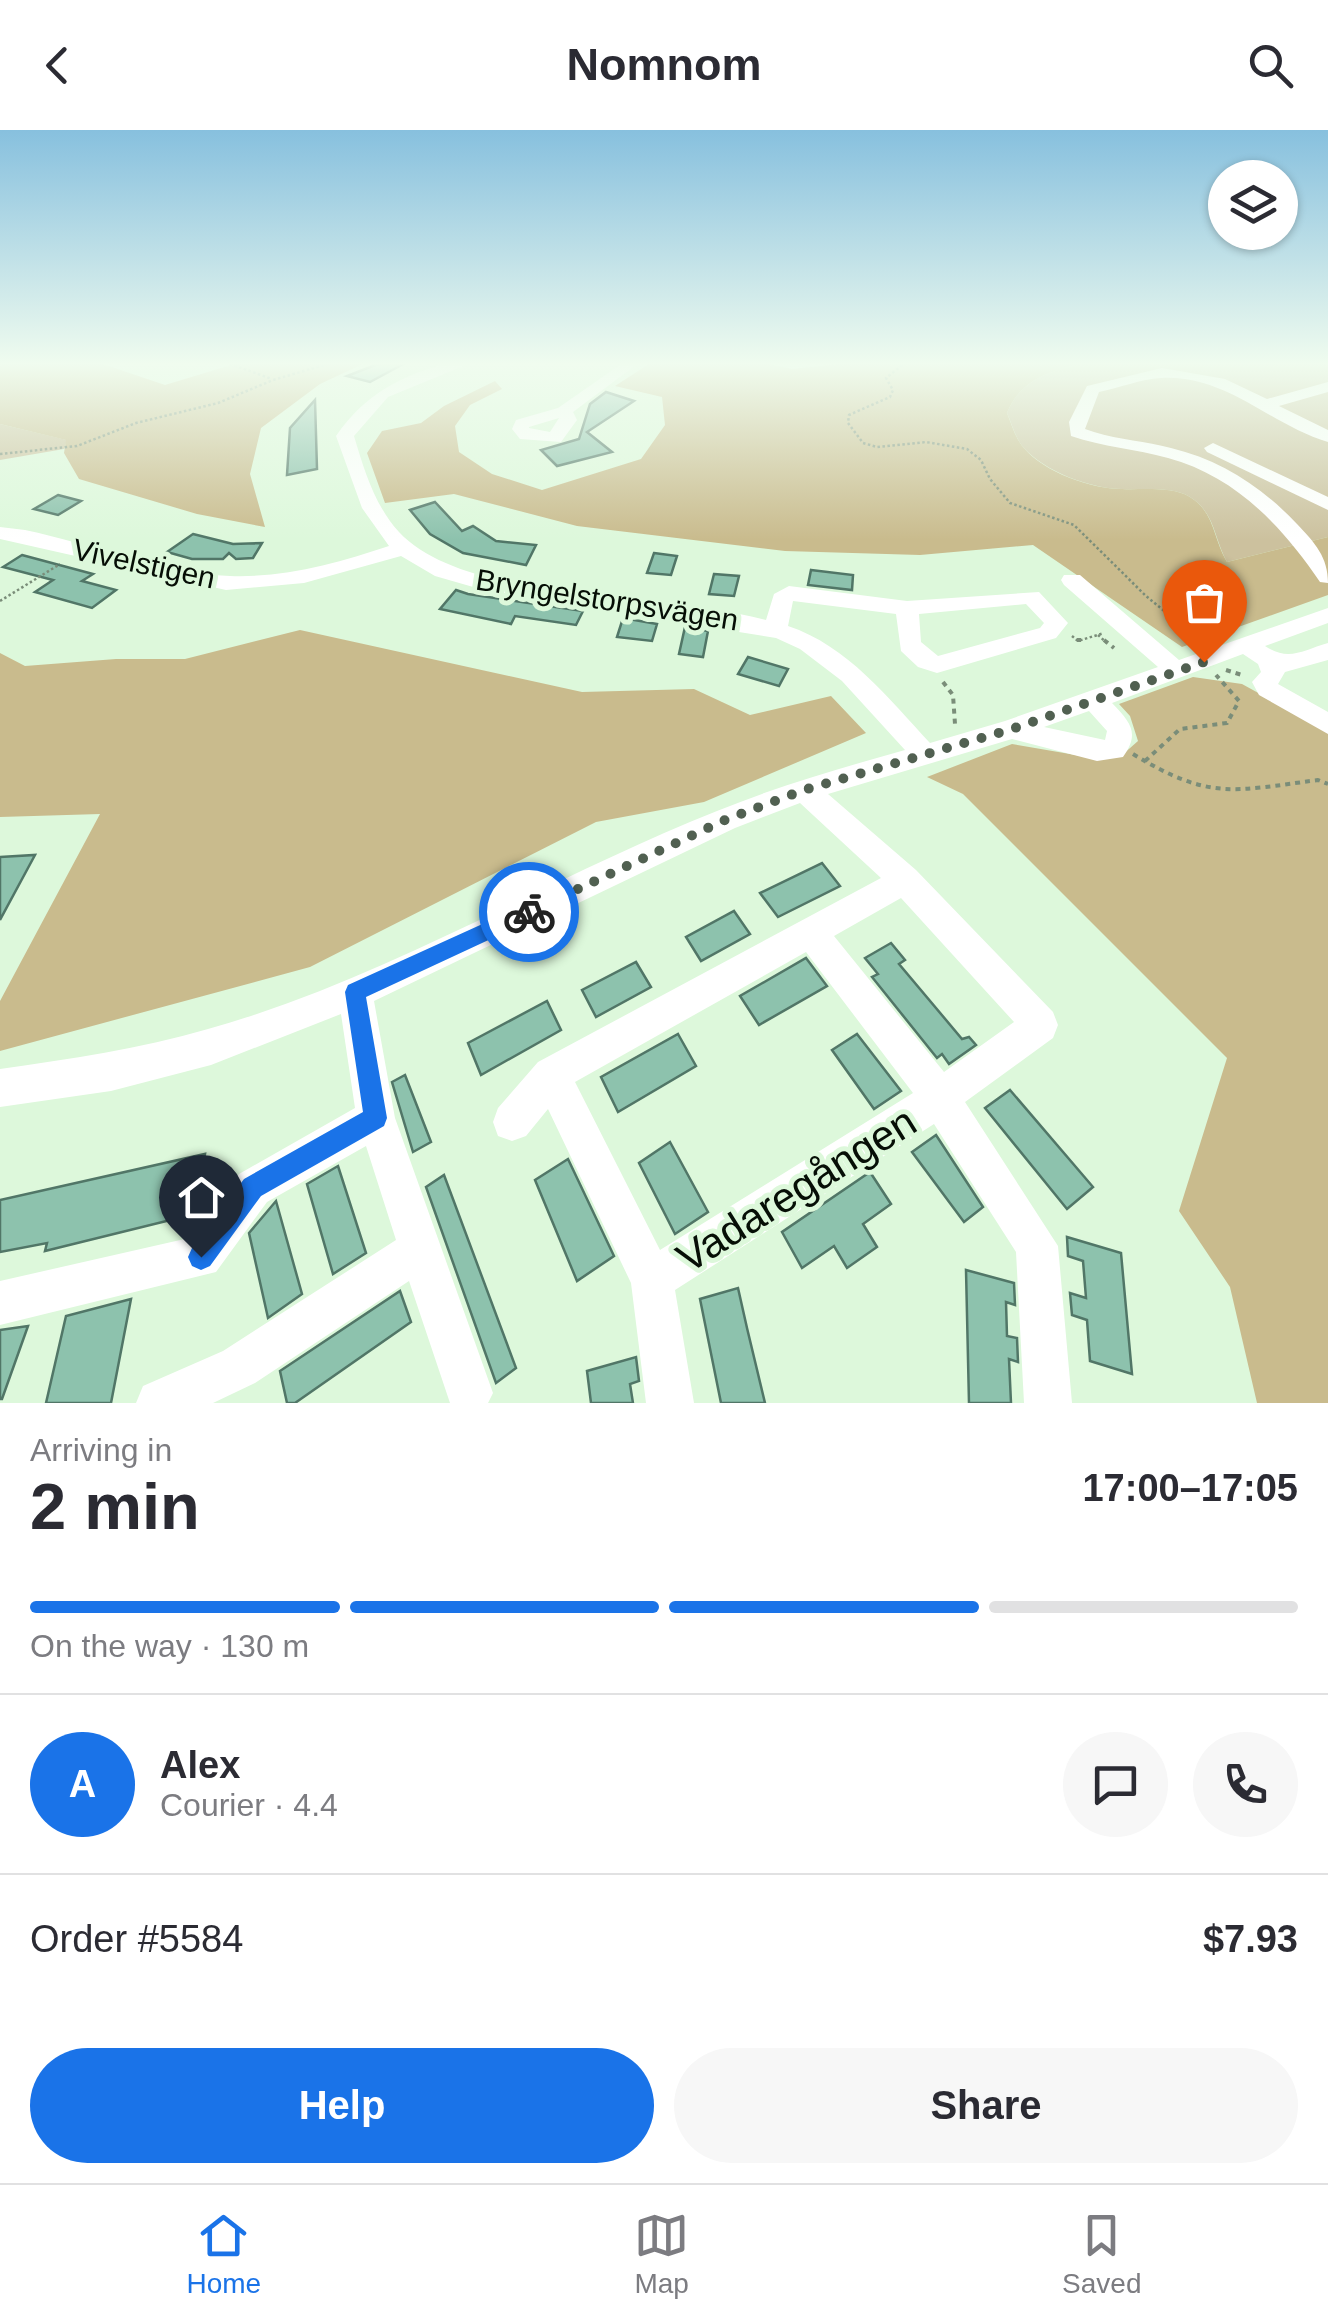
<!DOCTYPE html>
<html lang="en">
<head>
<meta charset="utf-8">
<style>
  body { margin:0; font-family:Helvetica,sans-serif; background:#f7f7f7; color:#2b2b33; height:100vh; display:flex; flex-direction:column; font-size:38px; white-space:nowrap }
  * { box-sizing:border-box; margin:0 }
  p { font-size:32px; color:#7c7c81 }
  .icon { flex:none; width:55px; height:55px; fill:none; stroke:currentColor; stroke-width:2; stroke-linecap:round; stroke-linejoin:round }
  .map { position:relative; height:1273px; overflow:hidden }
  .details { display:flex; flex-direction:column; background:#fff; flex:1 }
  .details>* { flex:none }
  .controls { position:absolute; left:1208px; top:30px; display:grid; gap:20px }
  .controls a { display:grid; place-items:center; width:90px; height:90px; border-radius:50%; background:#fff; box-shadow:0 2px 8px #0004; font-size:50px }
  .pin { position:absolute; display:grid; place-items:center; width:85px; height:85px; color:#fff; margin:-102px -42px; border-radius:50% 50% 50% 0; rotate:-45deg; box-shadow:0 0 10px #0007 }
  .pin .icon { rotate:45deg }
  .courier { position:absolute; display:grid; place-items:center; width:100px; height:100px; margin:-50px; border:8px solid #1a73e8; border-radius:50%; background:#fff; color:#222; box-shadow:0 2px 12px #0007 }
  .summary em { font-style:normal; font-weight:700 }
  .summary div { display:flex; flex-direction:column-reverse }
  .summary { display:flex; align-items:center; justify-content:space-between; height:170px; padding:0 30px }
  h1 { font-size:65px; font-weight:700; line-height:75px }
  .bar { display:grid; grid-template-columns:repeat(4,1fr); gap:15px 10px; align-content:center; height:120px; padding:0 30px }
  .bar i { height:12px; border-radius:8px; background:#e1e1e2 }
  .bar .active { background:#1a73e8 }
  .bar p { grid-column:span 4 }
  .line { display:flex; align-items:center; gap:25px; padding:0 30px; border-top:2px solid #e1e1e2 }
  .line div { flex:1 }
  .round { display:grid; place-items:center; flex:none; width:105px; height:105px; border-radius:52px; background:#f7f7f7 }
  .cta { display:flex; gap:20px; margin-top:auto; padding:20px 30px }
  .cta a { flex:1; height:115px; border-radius:60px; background:#1a73e8; color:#fff; font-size:40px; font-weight:700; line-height:115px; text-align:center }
  .cta a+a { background:#f7f7f7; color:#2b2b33 }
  header { display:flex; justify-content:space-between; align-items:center; height:130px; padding:0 30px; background:#fff; font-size:45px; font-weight:700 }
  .tab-bar { display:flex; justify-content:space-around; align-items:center; height:140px; border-top:2px solid #e1e1e2; background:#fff; font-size:28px; color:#7c7c81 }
  .tab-bar a { display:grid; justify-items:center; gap:5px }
  .tab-bar .active { color:#1a73e8 }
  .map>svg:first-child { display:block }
  .green { fill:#ccc19e }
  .forest { fill:#c9bb8d }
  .building { fill:#8dc2ad; stroke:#517667; stroke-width:2.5 }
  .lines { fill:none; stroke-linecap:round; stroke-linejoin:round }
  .path-far1 { stroke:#7a8d79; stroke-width:2.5; stroke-dasharray:2.5 2.5; stroke-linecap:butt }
  .path { stroke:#7a8d79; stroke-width:4; stroke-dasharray:5 5; stroke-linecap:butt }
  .minor { fill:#fff; fill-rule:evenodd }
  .route { fill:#1a73e8 }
  .done { stroke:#516051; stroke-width:10; stroke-dasharray:0 18 }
  .labels { text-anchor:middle; stroke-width:10; stroke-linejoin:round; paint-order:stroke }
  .far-street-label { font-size:30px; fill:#060e06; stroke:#ddf8db }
  .near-street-label { font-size:42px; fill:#060e06; stroke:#ddf8db }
</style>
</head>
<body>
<header><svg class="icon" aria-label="back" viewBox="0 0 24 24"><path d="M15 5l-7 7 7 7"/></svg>Nomnom<svg class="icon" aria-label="search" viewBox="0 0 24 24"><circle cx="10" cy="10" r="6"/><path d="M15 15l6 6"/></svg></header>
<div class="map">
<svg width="1328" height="1273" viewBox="0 0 1328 1273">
  <rect width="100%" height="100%" fill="#ddf8db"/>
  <!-- green -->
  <g class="green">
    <path d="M 1087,232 L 1328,232 L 1328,407 L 1227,432 C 1214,409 1215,382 1190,367 C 1172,356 1142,360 1122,359 C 1091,359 1044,341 1024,318 C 1015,308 1012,294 1007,283 C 1021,248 1054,240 1087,232 Z"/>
    <polygon points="0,294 67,310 64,319 0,330"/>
  </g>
  <!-- forest -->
  <g class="forest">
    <polygon points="0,232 97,232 165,255 241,232 367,232 320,254 261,298 250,344 265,397 197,384 79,349 64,323 66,310 0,294"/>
    <path d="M 652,232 L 760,232 L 792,239 L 859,232 L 1087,232 C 1054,240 1021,248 1007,283 C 1012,295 1015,308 1024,318 C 1044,342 1091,359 1122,359 C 1142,360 1172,356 1190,367 C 1215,382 1213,409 1227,432 L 1328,407 L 1328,465 L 1182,517 L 1033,415 L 920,425 L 785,421 L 577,396 L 454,364 L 385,373 L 367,323 L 382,301 L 421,293 L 444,276 L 495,251 L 502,259 L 470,275 L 455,296 L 459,322 L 492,344 L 542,360 L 641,329 L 665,295 L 662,267 L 615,256 Z"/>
    <polygon points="300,500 582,562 694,559 750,585 831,566 866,603 704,672 596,692 310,837 0,921 0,871 100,684 0,687 0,523 25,536 116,529 185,529"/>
    <polygon points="1193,547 1242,554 1328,601 1328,1273 1257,1273 1230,1157 1179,1081 1227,928 963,664 927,647 1012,614 1099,629 1121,626 1138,611 1130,586 1119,574"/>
  </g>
  <!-- building -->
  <g class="building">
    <polygon points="383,232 407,232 370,252 347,246"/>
    <polygon points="606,262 634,271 587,302 612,322 557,336 541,320 579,309 590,274"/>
    <polygon points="315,270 317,339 287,345 290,298"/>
    <polygon points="58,365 81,371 58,385 34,379"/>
    <polygon points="435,372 462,401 473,396 496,411 536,415 526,435 463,423 430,404 410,380"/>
    <polygon points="193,404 233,414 262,413 253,428 236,429 229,423 223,429 192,429 167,422"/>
    <polygon points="654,423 677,426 671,445 647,443"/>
    <polygon points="22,425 93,444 82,451 116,460 92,478 35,462 53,450 3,437"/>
    <polygon points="811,440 853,445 852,460 808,455"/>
    <polygon points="714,444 739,446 734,466 709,464"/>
    <polygon points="456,460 468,464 583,481 576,495 515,486 511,494 440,479"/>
    <polygon points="623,488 657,494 652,511 617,507"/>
    <polygon points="685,497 708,501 703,527 679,524"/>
    <polygon points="748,527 788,539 779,556 738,544"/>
    <polygon points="35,725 0,790 0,727"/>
    <polygon points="822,733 840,756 778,787 760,763"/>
    <polygon points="734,781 750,804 701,831 686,807"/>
    <polygon points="891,813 905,830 899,834 962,909 969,907 976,915 949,934 942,924 937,928 872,847 878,844 865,828"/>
    <polygon points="806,828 827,856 759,895 740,866"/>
    <polygon points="636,832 651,857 596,887 582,860"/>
    <polygon points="547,871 561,900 481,945 468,913"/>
    <polygon points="678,904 696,936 618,982 601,947"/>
    <polygon points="857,904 901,961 874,979 832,920"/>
    <polygon points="405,945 431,1012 413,1022 392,952"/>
    <polygon points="1010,960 1093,1057 1067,1079 985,978"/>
    <polygon points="936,1005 983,1077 964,1092 912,1022"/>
    <polygon points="670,1012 708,1082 675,1104 639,1033"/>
    <polygon points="205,1024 195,1084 45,1121 47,1113 0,1122 0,1070"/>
    <polygon points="568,1029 614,1126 577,1151 535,1050"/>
    <polygon points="338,1036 366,1123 333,1144 307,1054"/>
    <polygon points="870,1042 891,1074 863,1094 877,1117 847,1138 834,1116 802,1138 782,1102"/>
    <polygon points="444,1045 516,1238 496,1253 426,1057"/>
    <polygon points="276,1071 302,1164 268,1188 249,1103"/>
    <polygon points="1067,1107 1121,1123 1132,1244 1090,1231 1087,1190 1072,1185 1070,1163 1086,1168 1083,1131 1068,1126"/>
    <polygon points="966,1140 1014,1153 1015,1175 1006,1172 1007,1206 1017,1208 1018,1232 1009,1229 1011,1273 969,1273"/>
    <polygon points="738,1158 747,1198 765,1273 721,1273 700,1169"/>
    <polygon points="400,1161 411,1192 295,1273 287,1273 280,1241"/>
    <polygon points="131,1169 111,1273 46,1273 66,1186"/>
    <polygon points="28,1196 2,1269 0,1269 0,1200"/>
    <polygon points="636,1227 639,1251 630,1254 633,1273 591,1273 587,1241"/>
  </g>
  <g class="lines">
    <!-- path-far1 -->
    <g class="path-far1">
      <polyline points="225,232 272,249"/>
      <polyline points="906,232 886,248 893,260 890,267 849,285 848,293 863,313 877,317 926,312 967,319 981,330 990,349 1010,373 1074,395 1146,466 1185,498 1193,513"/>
      <polyline points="0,324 77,316 136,293 218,273 273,250 334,232"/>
      <polyline points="0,471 60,434"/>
      <polyline points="1098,505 1107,513"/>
      <polyline points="1072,506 1078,511 1104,503"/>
    </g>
    <!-- path -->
    <g class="path">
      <polyline points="1077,510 1081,510"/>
      <polyline points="1104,510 1114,518"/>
      <polyline points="1192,510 1196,517"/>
      <polyline points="1226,540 1245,546"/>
      <polyline points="943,552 953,565 955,594"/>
      <path d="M 1133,624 C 1210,671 1233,661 1318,650 L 1328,654"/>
      <polyline points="1145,631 1180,599 1227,593 1239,571 1216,545"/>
    </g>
    <!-- minor -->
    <g class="minor">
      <path d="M 451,232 L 473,232 L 388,267 L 354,306 C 364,340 375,376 399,402 C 466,474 669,464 766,490 L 774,464 L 789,456 L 907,471 L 1039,462 L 1068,493 L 1056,508 L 937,543 L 918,537 L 901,521 L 896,484 L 793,471 L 788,496 C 848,516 888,568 930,613 L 1005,591 L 1158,537 L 1064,455 L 1061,450 L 1064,445 L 1080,445 L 1179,530 L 1328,478 L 1328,493 L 1265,516 C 1289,532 1303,520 1328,513 L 1328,530 L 1285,542 L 1278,554 L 1328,582 L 1328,604 L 1259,565 L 1252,552 L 1261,542 L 1258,534 L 1243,524 L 1112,573 C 1131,593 1140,603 1123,627 L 1097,631 L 1012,609 L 828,664 L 916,740 L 1053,882 L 1058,895 L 1053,908 L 965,972 L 1058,1116 L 1072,1273 L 1024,1273 L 1016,1122 L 934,994 L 675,1160 L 694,1273 L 646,1273 L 631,1153 L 548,979 L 526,1006 L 512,1011 L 498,1006 L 493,992 L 498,978 L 538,932 L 881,748 L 800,673 L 735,698 L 374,871 L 395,988 L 493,1263 L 488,1273 L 450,1273 L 409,1151 L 255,1253 L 213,1273 L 136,1273 L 143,1256 L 223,1221 L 396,1110 L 366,1016 L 267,1072 L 216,1142 L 0,1195 L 0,1151 L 189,1108 L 239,1044 L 355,978 L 341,884 L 211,935 L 111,961 L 0,977 L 0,939 C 70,929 140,919 208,899 C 386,849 546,749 717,681 C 778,656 841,638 905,620 L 842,551 L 800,519 L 776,508 L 494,463 L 435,446 L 401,426 L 304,453 L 226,460 L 0,409 L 0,397 L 25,400 C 93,414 161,444 230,446 C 285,448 338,433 389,416 L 362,378 L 336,306 C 367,262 401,246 451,232 ZM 1026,474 L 1044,493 L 1040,498 L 938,526 L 921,512 L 919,484 ZM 1089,581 L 1107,601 L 1105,610 L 1044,597 ZM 901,768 L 1014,892 L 944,942 L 834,806 ZM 806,822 L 913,963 L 660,1120 L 575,952 Z"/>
      <path d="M 624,232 L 640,232 L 573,282 L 577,290 L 561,312 L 520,309 L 512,299 L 516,290 L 558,278 ZM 559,288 L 550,302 L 529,298 L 529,297 Z"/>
      <path d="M 1162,238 L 1225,249 L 1267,269 L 1328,252 L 1328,262 L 1279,276 L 1328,300 L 1328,312 C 1270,295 1226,244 1161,248 C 1141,249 1119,258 1099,262 L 1085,299 L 1094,302 C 1120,310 1146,311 1171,318 C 1221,330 1262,357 1297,394 C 1315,413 1328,427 1328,453 L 1320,452 C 1282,396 1235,346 1168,328 C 1136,319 1103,317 1071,306 L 1069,292 L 1087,256 Z"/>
      <polygon points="1213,313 1328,367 1328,380 1207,322 1204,318"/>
    </g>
  </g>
  <!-- sky -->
  <linearGradient id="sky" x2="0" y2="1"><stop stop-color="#87c0de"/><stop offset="0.57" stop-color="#f0fcef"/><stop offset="1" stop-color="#f0fcef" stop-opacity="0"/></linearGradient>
  <rect width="1328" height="410" fill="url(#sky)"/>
  <!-- route -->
  <polygon class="route" points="529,773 539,782 536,788 366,867 387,988 384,996 261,1066 210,1136 201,1140 192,1136 188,1127 192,1118 244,1049 363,982 345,862 348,855"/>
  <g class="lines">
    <!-- done -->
    <polyline class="done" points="529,782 725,690 804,660 1012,599 1204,532"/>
  </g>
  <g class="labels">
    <!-- far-street labels -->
    <g class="far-street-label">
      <text transform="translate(144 434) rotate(12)" y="10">Vivelstigen</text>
      <text transform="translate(607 470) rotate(9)" y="10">Bryngelstorpsvägen</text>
    </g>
    <!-- near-street labels -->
    <g class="near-street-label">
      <text transform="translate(796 1059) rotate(-32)" y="15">Vadaregången</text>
    </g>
  </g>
</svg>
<div class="controls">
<a><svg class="icon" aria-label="layers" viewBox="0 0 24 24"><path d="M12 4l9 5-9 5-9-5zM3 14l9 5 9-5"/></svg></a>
</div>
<div class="pin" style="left:1204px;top:532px;background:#ea580c"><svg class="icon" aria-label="bag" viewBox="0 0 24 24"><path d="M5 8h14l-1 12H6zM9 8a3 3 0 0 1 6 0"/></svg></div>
<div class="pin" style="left:201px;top:1127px;background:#1f2937"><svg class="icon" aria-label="home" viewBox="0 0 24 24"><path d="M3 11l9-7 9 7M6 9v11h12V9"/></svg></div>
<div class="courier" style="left:529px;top:782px"><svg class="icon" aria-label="bike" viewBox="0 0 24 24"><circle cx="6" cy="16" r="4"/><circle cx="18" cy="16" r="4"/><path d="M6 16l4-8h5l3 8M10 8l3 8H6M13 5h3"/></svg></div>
</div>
<section class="details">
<div class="summary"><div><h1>2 min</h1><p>Arriving in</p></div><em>17:00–17:05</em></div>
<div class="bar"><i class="active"></i><i class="active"></i><i class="active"></i><i></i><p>On the way · 130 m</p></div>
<div class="line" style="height:180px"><b class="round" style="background:#1a73e8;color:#fff">A</b><div><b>Alex</b><p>Courier · 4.4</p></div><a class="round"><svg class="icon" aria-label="chat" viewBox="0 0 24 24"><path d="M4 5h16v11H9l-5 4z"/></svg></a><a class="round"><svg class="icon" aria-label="phone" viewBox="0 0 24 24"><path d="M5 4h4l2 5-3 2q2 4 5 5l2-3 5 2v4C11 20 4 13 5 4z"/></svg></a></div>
<div class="line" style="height:130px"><div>Order #5584</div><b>$7.93</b></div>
<div class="cta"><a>Help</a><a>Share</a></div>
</section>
<nav class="tab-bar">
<a class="active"><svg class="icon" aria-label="home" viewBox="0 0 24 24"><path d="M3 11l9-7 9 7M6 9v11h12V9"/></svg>Home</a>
<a><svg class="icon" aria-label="map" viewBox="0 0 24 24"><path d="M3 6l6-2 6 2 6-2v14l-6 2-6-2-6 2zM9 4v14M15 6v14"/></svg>Map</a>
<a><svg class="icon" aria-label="saved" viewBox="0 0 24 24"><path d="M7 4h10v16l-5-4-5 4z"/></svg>Saved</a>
</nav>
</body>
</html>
